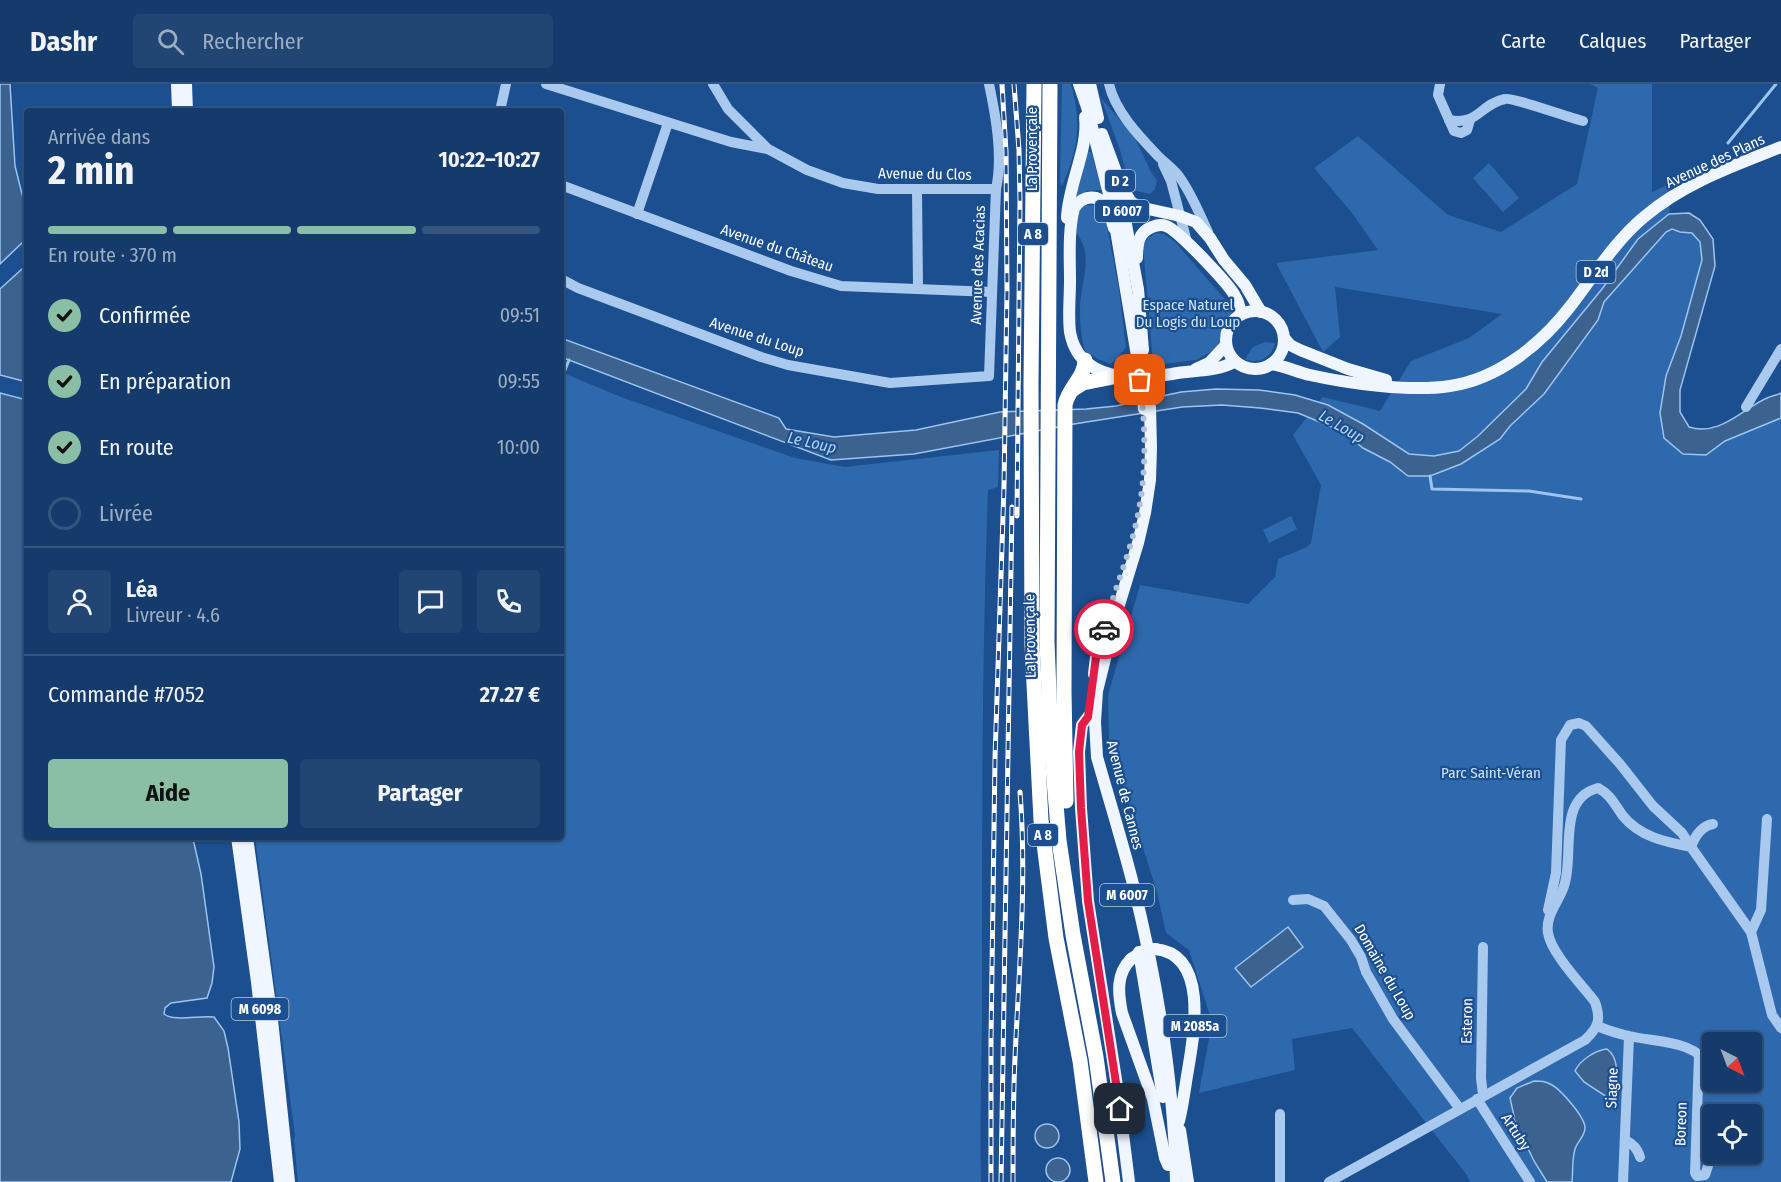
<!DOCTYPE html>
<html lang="fr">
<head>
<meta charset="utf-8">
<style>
  body { margin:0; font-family:"Fira Sans Condensed",sans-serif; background:#214673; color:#f1f3f6; height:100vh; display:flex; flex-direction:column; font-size:22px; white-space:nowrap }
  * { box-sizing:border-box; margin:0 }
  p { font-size:20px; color:#9dadc1 }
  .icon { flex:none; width:33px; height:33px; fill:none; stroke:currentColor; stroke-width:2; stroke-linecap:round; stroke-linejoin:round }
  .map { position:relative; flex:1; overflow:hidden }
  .sheet { position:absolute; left:24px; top:24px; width:540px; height:732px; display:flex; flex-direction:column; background:#143b6b; border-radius:6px; box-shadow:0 2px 4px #0004,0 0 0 2px #33557e }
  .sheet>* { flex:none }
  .needle { width:39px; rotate:138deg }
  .fabs { position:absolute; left:1702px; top:948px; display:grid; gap:12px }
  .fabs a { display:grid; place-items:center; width:60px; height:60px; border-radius:6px; background:#143b6b; box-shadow:0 2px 4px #0004,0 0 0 2px #33557e; font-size:30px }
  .pin { position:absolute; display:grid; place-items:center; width:51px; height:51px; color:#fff; margin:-26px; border-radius:12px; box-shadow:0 3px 9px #0006 }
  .courier { position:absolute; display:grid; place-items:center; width:60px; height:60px; margin:-30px; border:4px solid #e11d48; border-radius:50%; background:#fff; color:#222; box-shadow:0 2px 8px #0007 }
  .summary em { font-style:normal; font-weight:700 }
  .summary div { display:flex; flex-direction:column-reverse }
  .summary { display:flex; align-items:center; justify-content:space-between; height:102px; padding:0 24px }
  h1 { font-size:39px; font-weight:700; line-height:45px }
  .bar { display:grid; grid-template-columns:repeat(4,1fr); gap:9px 6px; align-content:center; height:72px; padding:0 24px }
  .bar i { height:8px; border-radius:4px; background:#33557e }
  .bar .active { background:#8abfa5 }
  .bar p { grid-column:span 4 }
  .line { display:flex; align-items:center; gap:15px; padding:0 24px; border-top:2px solid #33557e }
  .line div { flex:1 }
  .round { display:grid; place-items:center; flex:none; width:63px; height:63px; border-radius:6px; background:#214673 }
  ol { padding:0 24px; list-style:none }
  li { display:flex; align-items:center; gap:18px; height:66px }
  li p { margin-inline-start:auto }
  li .icon { padding:6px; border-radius:50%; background:#8abfa5; color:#111; stroke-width:4 }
  li:last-child { color:#9dadc1 }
  li i { width:33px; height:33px; border:3px solid #33557e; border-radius:50% }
  .cta { display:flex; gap:12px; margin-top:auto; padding:12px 24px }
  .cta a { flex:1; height:69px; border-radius:6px; background:#8abfa5; color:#111; font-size:24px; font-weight:700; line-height:69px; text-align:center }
  .cta a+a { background:#214673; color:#f1f3f6 }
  header { display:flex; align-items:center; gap:36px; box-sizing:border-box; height:84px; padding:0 30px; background:#143b6b; border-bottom:2px solid #33557e }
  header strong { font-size:28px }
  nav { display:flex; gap:33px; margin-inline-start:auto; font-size:21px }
  .search { width:420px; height:54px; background:#214673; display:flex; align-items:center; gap:15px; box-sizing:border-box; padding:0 21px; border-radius:6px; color:#9dadc1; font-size:22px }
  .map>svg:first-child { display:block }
  .green { fill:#2e69ad; fill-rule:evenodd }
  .water { fill:#3c6290; stroke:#9cc4f0; stroke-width:1.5 }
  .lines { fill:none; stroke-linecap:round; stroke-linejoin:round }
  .stream { stroke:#9cc4f0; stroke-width:3 }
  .minor { stroke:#a9c9ee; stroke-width:10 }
  .major { stroke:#f0f6ff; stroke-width:12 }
  .highway { stroke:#fff; stroke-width:15 }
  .rail-casing { stroke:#fff; stroke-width:5 }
  .rail { stroke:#1b4f8f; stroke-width:3; stroke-dasharray:9; stroke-linecap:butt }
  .major-bridge { stroke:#f0f6ff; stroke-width:12 }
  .done { stroke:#afc1d8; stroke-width:6; stroke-dasharray:0 10.8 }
  .route { stroke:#e11d48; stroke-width:8 }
  .labels { text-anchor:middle; stroke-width:4.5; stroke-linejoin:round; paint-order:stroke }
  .shield { fill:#1b4f8f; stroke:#bbcadd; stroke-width:1.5 }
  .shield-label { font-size:14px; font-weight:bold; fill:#fff }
  .street-label { font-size:15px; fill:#fff; stroke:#1b4f8f }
  .park-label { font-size:15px; fill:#cfe3fa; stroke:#1b4f8f }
  .water-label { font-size:16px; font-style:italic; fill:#b5d3f5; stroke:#1b4f8f }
</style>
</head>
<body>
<header>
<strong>Dashr</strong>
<div class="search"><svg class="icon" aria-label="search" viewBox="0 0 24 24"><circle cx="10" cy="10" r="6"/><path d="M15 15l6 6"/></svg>Rechercher</div>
<nav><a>Carte</a><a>Calques</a><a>Partager</a></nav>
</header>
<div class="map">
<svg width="1781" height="1098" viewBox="0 0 1781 1098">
  <rect width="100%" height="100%" fill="#1b4f8f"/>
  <!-- green -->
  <g class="green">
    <path d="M 1062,0 L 1071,0 C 1082,40 1078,65 1062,102 L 1060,97 Z"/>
    <path d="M 1590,0 L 1652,0 L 1652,108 L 1671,99 L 1669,130 L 1666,148 C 1674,145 1683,148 1692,149 L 1700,158 L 1702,176 L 1681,252 L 1666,292 L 1660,329 L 1706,371 L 1725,357 L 1781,334 L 1781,1098 L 1572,1098 L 1575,1065 L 1583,1052 L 1510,1014 L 1514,1033 L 1513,1033 L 1534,1077 L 1547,1098 L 1470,1098 L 1466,1090 L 1352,944 L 1292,955 L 1295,986 L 1199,1009 L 1212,938 L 1189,866 L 1166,849 L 1157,808 L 1109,657 L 1108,611 L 1140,501 L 1248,520 L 1275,493 L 1278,475 L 1307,463 L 1311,459 L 1321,401 L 1293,351 L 1323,313 L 1380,327 L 1411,277 L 1469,254 L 1502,230 L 1335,203 L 1340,253 L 1323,268 L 1276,179 L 1378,166 L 1352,129 L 1314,84 L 1358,52 L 1448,131 L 1501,148 L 1577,100 L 1598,4 ZM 1713,958 L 1752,958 L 1752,998 L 1713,998 ZM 1713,1030 L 1752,1030 L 1752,1070 L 1713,1070 Z"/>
    <polygon points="1101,14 1134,52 1151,88 1157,96 1155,105 1150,110 1132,106 1129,100 1120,66"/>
    <path d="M 1087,67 L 1091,68 L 1102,106 C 1090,106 1083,107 1074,115 Z"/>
    <polygon points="1489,79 1519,114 1503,128 1473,94"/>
    <path d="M 1086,121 L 1097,121 L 1104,127 L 1119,205 L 1126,264 L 1111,280 L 1098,275 L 1085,267 C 1081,254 1080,239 1080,225 C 1080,201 1095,170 1076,149 L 1077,129 Z"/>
    <path d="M 1156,149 L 1164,150 L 1175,158 L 1235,227 C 1223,239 1225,248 1220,263 L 1196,276 L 1156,281 L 1153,279 L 1143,162 L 1148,154 Z"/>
    <path d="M 1265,258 L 1275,259 C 1272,273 1259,281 1245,275 L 1253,263 Z"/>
    <path d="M 561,288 L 621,313 L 795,374 L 845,383 L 999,366 L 998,403 L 988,406 C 982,567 982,728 982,889 C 983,958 979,1028 981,1098 L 298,1098 L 294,1057 L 295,1051 L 255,753 L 561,753 Z"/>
    <polygon points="1291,432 1297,445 1269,459 1263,446"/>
  </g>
  <!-- water -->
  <g class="water">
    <polygon points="0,0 10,0 15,82 27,130 27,148 24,157 0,180"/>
    <path d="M 1689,129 L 1700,136 L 1713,155 L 1715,182 L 1680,306 L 1680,328 L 1689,343 C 1719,353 1742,325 1767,314 C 1771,312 1777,311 1781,309 L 1781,334 L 1725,357 L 1706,371 L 1683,370 L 1664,354 L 1660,329 L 1666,292 L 1681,252 L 1702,176 L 1700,158 L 1692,149 L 1680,148 L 1672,145 L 1666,148 L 1604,218 L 1598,236 L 1544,310 L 1510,342 L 1500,355 L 1461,380 L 1430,392 L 1408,392 L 1390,378 L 1363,364 L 1344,348 L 1298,329 L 1260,324 L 1222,321 L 1182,323 L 1074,340 L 914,370 L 831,376 L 561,273 L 561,254 L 779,334 L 786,345 L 834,353 L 916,346 L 1000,328 L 1086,325 L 1116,322 L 1181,308 L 1216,305 L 1259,306 L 1295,311 L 1328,321 L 1363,340 L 1409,370 L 1434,372 L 1459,367 L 1478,352 L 1526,305 L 1542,278 L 1602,205 L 1638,155 L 1669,130 Z"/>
    <polygon points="22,185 27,185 27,298 0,291 0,205"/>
    <path d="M 0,309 L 27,316 L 27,753 L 191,753 L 194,759 L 201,790 L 214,883 L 212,899 L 207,914 L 171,919 L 165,924 L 164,930 C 174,938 200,931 214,933 L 224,947 L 228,964 L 239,1038 L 240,1065 L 231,1098 L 0,1098 Z"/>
    <polygon points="1288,843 1303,863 1251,903 1235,884"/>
    <path d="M 1607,965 C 1621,975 1616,998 1616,1013 L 1613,1017 L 1584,998 L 1575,987 C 1580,976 1596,966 1607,965 Z"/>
    <path d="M 1534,997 C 1541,997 1545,997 1552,1001 C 1561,1006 1585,1033 1585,1044 C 1585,1052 1577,1058 1575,1065 C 1572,1075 1573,1088 1572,1098 L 1547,1098 L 1534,1077 L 1512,1031 L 1514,1032 L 1510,1014 L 1517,1004 Z"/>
    <circle cx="1047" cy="1052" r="12"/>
    <circle cx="1058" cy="1086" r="12"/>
  </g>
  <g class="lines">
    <!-- stream -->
    <g class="stream">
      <polyline points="1728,59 1776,0"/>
      <polyline points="561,296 569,276"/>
      <polyline points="1430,392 1432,405 1529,407 1581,415"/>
    </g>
    <!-- minor -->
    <g class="minor">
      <polyline points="546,0 731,58 767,65"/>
      <polyline points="713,0 728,25 768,65 807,86 843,99 878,105 996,105"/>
      <path d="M 1109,0 C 1115,27 1139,52 1158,72 C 1164,78 1172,84 1178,91 C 1191,108 1199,129 1208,148"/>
      <polyline points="1440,0 1438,11 1454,47 1461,49 1467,46 1470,36"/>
      <polyline points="500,27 506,0"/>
      <path d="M 1449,36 C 1478,42 1480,20 1505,15 C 1512,13 1571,34 1583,37"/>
      <polyline points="1163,80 1171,97 1187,158"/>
      <polyline points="561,101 791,187 841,202 992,208"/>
      <polyline points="917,106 918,204"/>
      <polyline points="637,130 668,39"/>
      <path d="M 561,195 L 578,204 L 658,234 L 761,273 L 788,281 L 890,299 L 989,292 L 996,105 C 1003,72 996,33 989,0"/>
      <polyline points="1746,323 1781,265"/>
      <path d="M 1691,763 C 1695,752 1701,742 1713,740"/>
      <polyline points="1293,816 1308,815 1324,822 1351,856 1361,873 1366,888 1393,935 1460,1025"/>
      <polyline points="1548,826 1556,789 1561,656 1570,641 1579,639 1586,642 1620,680 1653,722 1682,749 1691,763"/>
      <polyline points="1751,848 1761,826 1767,735"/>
      <polyline points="1483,863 1481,994 1483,1011"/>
      <path d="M 1597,942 C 1607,946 1618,950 1629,952 C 1659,959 1695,955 1713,986"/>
      <polyline points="1699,971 1695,1089 1697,1092 1705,1091 1708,1082"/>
      <polyline points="1477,1015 1530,1098"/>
      <path d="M 1625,1056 C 1633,1060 1637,1064 1640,1073"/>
      <polyline points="1280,1098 1280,1030"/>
      <path d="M 1329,1098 L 1585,956 C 1599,943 1601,935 1595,918 C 1582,901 1551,869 1548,849 C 1545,831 1559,818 1564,802 C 1575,771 1556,715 1598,704 C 1610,710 1615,721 1623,732 C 1640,753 1666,758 1691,763 L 1751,848 L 1772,931 L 1781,944"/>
      <polyline points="1623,1098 1629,953"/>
    </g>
    <!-- major -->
    <g class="major">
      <polyline points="177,0 178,27"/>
      <polyline points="186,0 187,27"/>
      <polyline points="1079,0 1087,23 1112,122 1139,284"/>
      <polyline points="1090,0 1098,34"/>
      <polyline points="1102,50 1122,104 1131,118 1139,123 1180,132 1196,138 1210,154 1224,176 1245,201 1261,228"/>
      <polyline points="1114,97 1125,135 1138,205 1143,266"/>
      <path d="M 1067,134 C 1068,101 1089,64 1085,33"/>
      <path d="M 1114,144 C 1112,137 1110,130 1107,124 C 1099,109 1083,111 1074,124 C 1068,147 1070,174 1070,197 C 1070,214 1068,231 1070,248 C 1079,298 1134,296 1172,290 C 1193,286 1216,288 1234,278"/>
      <path d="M 1137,174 C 1137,161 1138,148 1152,143 C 1157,141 1161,140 1166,142 C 1178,146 1229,200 1235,212 C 1239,218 1240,224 1241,230"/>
      <circle cx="1255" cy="256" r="29"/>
      <polyline points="1284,254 1290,261 1300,266 1348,285 1386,296"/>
      <path d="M 1271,280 C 1285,282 1297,288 1310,291 C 1350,300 1411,308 1450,302 C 1498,295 1540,261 1569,224 C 1593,193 1614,158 1644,133 C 1684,99 1733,82 1781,63"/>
      <polyline points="1196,285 1209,279 1226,261"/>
      <path d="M 1150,323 L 1151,364 L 1150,396 L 1145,429 L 1138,459 L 1115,534 L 1097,607 L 1095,638 L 1097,673 C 1109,715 1122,757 1133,800 C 1157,896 1174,999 1176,1098"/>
      <polyline points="1094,590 1096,573 1104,542"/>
      <polyline points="1088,633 1082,641 1079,668 1081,724 1088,817 1117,1002 1129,1098"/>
      <polyline points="237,753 257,898 280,1098"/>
      <polyline points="247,753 272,936 289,1098"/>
      <path d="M 1155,865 C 1209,870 1194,951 1188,986 C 1185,1003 1183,1021 1179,1037"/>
      <polyline points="1139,868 1163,1013"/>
      <path d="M 1131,875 C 1116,890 1118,909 1122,929 L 1153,1015 L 1165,1074 L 1168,1081"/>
      <polyline points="1180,1046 1188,1098"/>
    </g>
    <!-- highway -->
    <g class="highway">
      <polyline points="1034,0 1031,300 1032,561 1041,736 1056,854 1080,977 1096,1098"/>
      <polyline points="1050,0 1047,557 1051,660 1059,756 1073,851 1096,973 1113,1098"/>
      <polyline points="1072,306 1083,299 1118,292"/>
      <path d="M 1066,717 L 1064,607 L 1065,321 C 1068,304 1085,294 1085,276"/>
    </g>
    <defs>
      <g id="rail">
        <polyline points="1014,0 1019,66 1020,117 1017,432"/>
        <polyline points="991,1098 991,956 995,674 1004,402 1007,206 1006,68 1002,0"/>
        <polyline points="1001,1098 1012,423"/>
        <path d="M 1013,1098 C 1013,1057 1013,1015 1015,974 C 1019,885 1027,796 1020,708"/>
      </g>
    </defs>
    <!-- rail casing -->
    <use href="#rail" class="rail-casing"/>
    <!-- rail -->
    <use href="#rail" class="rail"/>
    <!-- major-bridge -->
    <g class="major-bridge">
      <polyline points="1139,284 1144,325"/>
      <polyline points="1131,875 1143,867 1155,865"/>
    </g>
  </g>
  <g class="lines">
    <!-- done -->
    <path class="done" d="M 1104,545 C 1114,505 1132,466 1139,425 C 1147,382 1145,339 1140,296"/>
    <!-- route -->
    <polyline class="route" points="1104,545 1096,573 1088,633 1082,641 1079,668 1081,724 1088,817 1120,1025"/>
  </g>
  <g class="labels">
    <!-- shield labels -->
    <g class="shield">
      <rect x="1105" y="86" width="30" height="22" rx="4.5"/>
      <rect x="1095" y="116" width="54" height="22" rx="4.5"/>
      <rect x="1018" y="139" width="30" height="22" rx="4.5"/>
      <rect x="1576.5" y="177" width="39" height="22" rx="4.5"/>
      <rect x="1028" y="740" width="30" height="22" rx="4.5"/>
      <rect x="1100" y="800" width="54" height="22" rx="4.5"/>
      <rect x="231.5" y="914" width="57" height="22" rx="4.5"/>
      <rect x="1163.5" y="931" width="63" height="22" rx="4.5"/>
    </g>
    <g class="shield-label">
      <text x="1120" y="102">D 2</text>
      <text x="1122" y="132">D 6007</text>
      <text x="1033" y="155">A 8</text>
      <text x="1596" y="193">D 2d</text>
      <text x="1043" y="756">A 8</text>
      <text x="1127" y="816">M 6007</text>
      <text x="260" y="930">M 6098</text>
      <text x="1195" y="947">M 2085a</text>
    </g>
    <!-- street labels -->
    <g class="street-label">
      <text transform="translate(1032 65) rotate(-90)" y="5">La Provençale</text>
      <text transform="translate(1715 77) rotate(-25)" y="5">Avenue des Plans</text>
      <text transform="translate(925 90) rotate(1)" y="5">Avenue du Clos</text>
      <text transform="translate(777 164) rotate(19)" y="5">Avenue du Château</text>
      <text transform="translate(978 181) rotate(-88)" y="5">Avenue des Acacias</text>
      <text transform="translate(757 253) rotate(18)" y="5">Avenue du Loup</text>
      <text transform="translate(1030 552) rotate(-91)" y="5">La Provençale</text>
      <text transform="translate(1125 711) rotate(76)" y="5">Avenue de Cannes</text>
      <text transform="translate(1385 888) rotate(60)" y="5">Domaine du Loup</text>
      <text transform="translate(1467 937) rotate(-89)" y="5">Esteron</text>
      <text transform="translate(1612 1004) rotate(-88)" y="5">Siagne</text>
      <text transform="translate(1681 1040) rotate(-88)" y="5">Boreon</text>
      <text transform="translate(1516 1048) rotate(57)" y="5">Artuby</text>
    </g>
    <!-- park labels -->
    <g class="park-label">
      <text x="1188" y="226">Espace Naturel<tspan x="1188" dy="17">Du Logis du Loup</tspan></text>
      <text x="1491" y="694">Parc Saint-Véran</text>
    </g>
    <!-- water labels -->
    <g class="water-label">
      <text transform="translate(1342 342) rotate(30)" y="6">Le Loup</text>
      <text transform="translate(812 358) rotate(13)" y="6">Le Loup</text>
    </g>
  </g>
</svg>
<div class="fabs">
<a><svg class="needle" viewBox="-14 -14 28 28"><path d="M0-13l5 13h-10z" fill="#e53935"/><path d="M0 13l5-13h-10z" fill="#9dadc1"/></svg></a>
<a><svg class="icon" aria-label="locate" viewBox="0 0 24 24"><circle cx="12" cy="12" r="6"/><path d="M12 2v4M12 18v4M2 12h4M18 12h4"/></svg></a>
</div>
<div class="pin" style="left:1140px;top:296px;background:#ea580c"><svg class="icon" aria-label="bag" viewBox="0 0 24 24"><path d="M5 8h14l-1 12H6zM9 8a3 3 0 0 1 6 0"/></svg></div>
<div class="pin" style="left:1120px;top:1025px;background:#1f2937"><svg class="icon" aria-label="home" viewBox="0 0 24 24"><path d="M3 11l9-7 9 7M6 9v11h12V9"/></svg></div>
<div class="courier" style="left:1104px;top:545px"><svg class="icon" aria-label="car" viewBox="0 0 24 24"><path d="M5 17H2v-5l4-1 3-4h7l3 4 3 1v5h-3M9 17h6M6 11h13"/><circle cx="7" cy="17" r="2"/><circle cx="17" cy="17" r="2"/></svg></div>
<section class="sheet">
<div class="summary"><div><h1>2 min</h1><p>Arrivée dans</p></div><em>10:22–10:27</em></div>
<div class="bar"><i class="active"></i><i class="active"></i><i class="active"></i><i></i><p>En route · 370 m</p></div>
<ol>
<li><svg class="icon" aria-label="check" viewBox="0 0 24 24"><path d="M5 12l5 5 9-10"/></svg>Confirmée<p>09:51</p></li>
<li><svg class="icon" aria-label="check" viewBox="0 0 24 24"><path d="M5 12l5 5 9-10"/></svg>En préparation<p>09:55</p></li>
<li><svg class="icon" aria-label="check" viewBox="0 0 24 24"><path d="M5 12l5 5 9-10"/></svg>En route<p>10:00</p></li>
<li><i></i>Livrée</li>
</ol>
<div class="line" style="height:108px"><a class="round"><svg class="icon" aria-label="person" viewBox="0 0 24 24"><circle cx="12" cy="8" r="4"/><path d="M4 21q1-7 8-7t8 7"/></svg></a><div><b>Léa</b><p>Livreur · 4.6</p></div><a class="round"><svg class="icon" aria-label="chat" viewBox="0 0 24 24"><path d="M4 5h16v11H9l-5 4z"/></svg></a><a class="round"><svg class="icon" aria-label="phone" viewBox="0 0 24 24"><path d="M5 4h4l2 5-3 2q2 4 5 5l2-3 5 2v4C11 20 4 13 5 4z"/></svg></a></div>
<div class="line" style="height:78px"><div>Commande #7052</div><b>27.27 €</b></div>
<div class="cta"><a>Aide</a><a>Partager</a></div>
</section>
</div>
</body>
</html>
